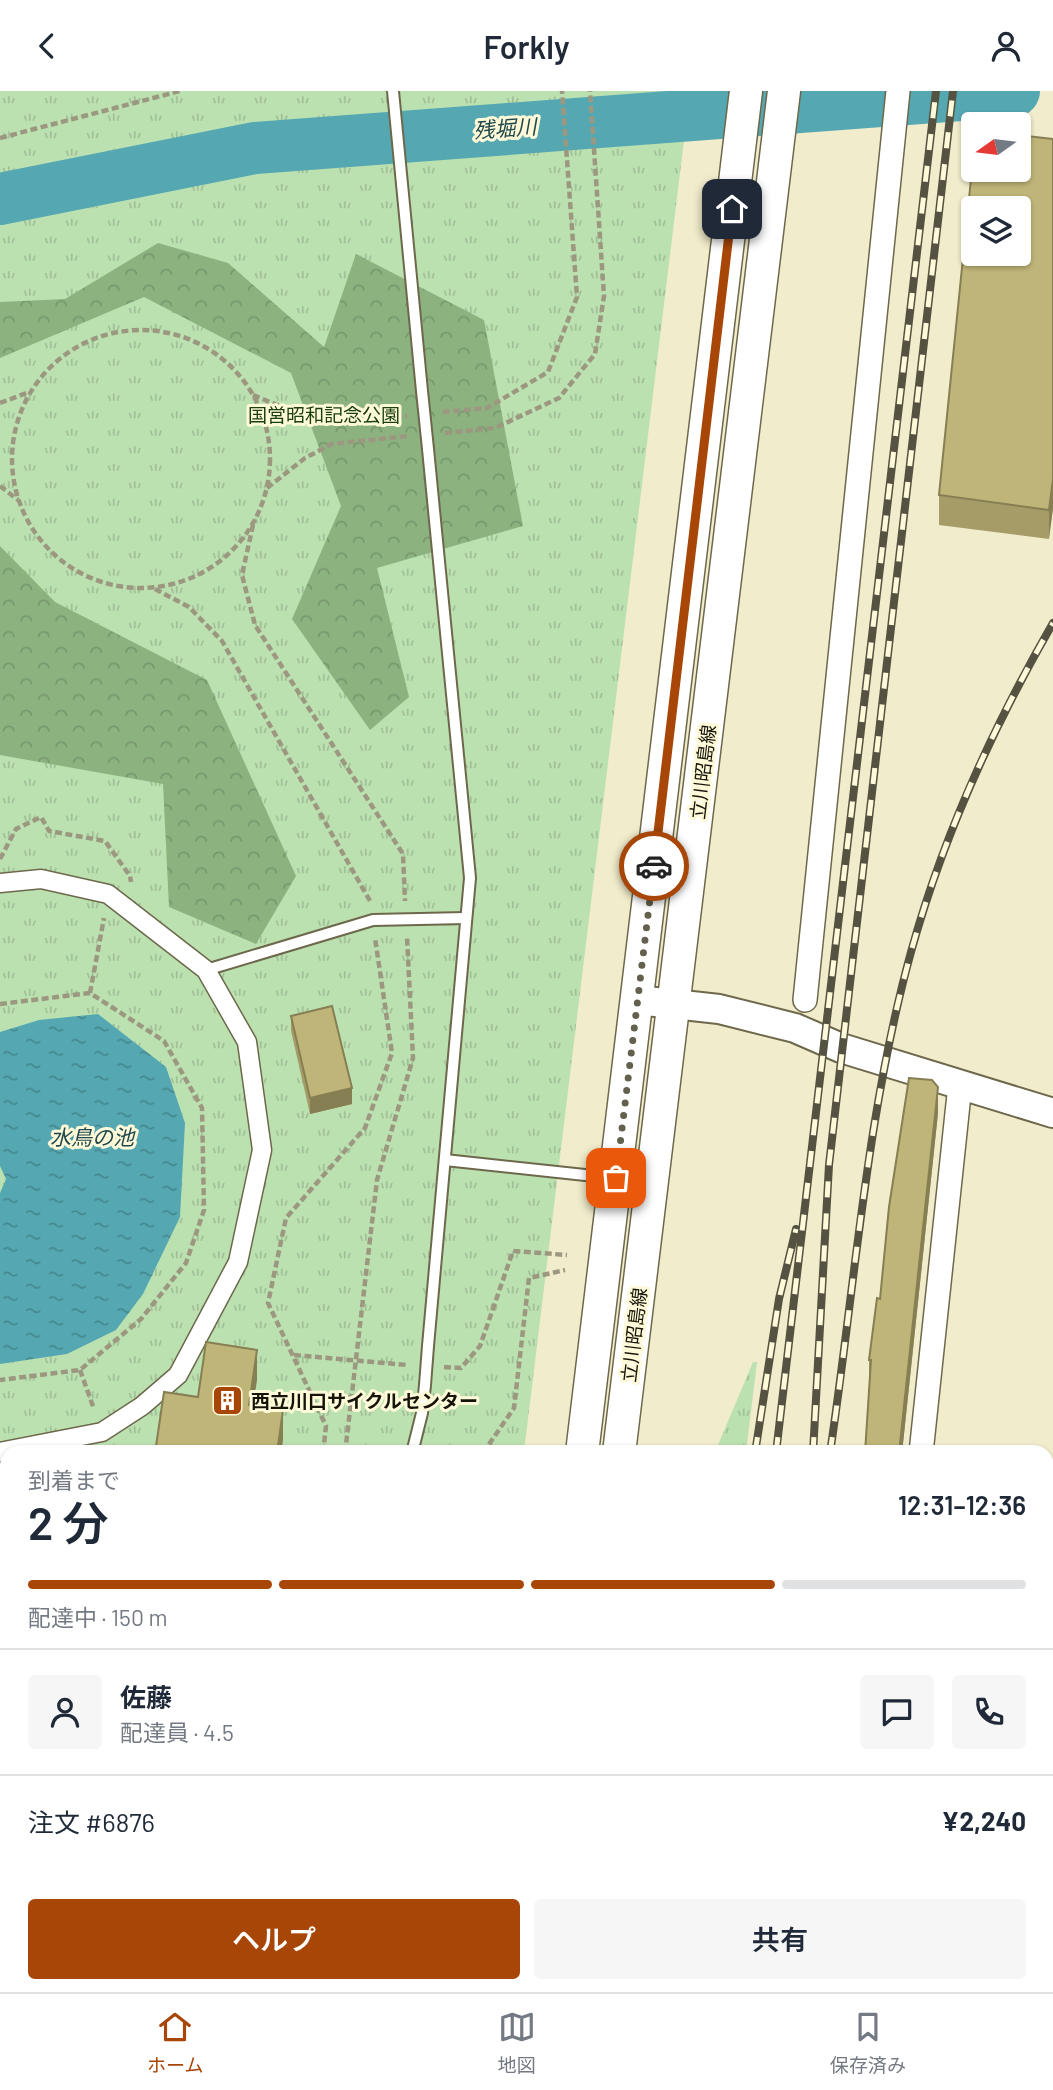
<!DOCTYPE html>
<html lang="ja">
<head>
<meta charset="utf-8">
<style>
  body { margin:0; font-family:Barlow,"Noto Sans JP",sans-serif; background:#f6f6f7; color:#1f2937; height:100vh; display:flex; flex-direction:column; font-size:26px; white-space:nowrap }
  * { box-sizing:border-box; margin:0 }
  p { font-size:23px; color:#747a83 }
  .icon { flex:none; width:38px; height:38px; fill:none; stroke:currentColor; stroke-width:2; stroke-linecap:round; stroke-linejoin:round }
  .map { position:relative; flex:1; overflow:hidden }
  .side { position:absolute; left:0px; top:1354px; width:1054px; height:548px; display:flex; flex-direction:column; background:#fff; border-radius:21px 21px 0 0; box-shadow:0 2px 5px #0004 }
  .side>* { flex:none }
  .needle { width:46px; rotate:256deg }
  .buttons { position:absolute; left:961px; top:21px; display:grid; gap:14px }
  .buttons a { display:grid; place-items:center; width:70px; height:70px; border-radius:7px; background:#fff; box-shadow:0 2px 5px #0004; font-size:35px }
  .pin { position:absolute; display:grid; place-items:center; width:60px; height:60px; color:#fff; margin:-30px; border-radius:14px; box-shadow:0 4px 10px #0006 }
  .courier { position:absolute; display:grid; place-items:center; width:70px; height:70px; margin:-35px; border:5px solid #a84608; border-radius:50%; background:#fff; color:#222; box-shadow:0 2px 9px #0007 }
  .headline em { font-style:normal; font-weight:600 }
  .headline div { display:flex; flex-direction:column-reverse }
  .headline { display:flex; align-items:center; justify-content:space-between; height:119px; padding:0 28px }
  h1 { font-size:46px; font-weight:600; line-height:52px }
  .bar { display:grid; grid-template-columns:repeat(4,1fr); gap:10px 7px; align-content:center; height:84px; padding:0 28px }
  .bar i { height:9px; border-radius:5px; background:#e0e1e3 }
  .bar .current { background:#a84608 }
  .bar p { grid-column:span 4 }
  .line { display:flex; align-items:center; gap:18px; padding:0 28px; border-top:2px solid #e0e1e3 }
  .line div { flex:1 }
  .round { display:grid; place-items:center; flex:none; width:74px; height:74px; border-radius:7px; background:#f6f6f7 }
  .cta { display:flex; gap:14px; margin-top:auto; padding:14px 28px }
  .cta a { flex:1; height:80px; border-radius:7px; background:#a84608; color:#fff; font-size:28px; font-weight:600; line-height:80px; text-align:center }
  .cta a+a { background:#f6f6f7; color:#1f2937 }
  header { display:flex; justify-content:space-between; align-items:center; height:91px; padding:0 28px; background:#fff; font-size:32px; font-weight:600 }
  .dock { display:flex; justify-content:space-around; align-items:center; height:98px; border-top:2px solid #e0e1e3; background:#fff; font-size:19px; color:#747a83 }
  .dock a { display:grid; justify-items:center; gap:4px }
  .dock .current { color:#a84608 }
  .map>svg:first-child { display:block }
  .grass { fill:url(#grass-tufts) }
  .forest { fill:url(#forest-crowns) }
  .water { fill:url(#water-ripples) }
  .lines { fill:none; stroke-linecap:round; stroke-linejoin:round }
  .river { stroke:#55a8b2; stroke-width:52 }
  .service-casing { stroke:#6d684b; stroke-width:14 }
  .pedestrian-casing { stroke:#6d684b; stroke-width:21 }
  .minor-casing { stroke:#6d684b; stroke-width:26 }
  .tertiary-casing { stroke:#6d684b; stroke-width:32 }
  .secondary-casing { stroke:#6d684b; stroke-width:35 }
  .path { stroke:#9c9880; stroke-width:4.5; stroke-dasharray:7 3.5; stroke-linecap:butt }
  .service { stroke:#fff; stroke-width:10 }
  .pedestrian { stroke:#fff; stroke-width:18 }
  .minor { stroke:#fff; stroke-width:23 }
  .tertiary { stroke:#fff; stroke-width:28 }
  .secondary { stroke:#fff; stroke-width:32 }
  .rail-casing { stroke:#555241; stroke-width:8 }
  .rail { stroke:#fef9d8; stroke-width:5; stroke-dasharray:16; stroke-linecap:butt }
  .service-bridge-casing { stroke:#6d684b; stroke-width:14; stroke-linecap:butt }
  .service-bridge { stroke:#fff; stroke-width:10 }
  .wall { fill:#a59c67 }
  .shaded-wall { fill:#867f54 }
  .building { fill:#c0b578; stroke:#867f54; stroke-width:2; fill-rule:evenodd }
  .done { stroke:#63604d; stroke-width:7; stroke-dasharray:0 12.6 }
  .route { stroke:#a84608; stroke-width:9 }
  .labels { text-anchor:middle; stroke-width:6; stroke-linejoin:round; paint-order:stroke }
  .park-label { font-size:19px; fill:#1b400c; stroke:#fef9d8 }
  .street-label { font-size:19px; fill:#161409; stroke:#fef9d8 }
  .poi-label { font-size:19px; font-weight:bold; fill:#161409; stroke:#fef9d8; text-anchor:start }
  .water-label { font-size:21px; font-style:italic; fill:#21494d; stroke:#fef9d8 }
</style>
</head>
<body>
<header><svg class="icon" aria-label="back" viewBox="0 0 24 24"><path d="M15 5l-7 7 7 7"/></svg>Forkly<svg class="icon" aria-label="person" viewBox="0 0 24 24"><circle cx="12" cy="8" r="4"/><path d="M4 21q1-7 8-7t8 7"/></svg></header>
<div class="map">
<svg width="1053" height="1901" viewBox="0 0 1053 1901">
  <defs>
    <pattern id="grass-tufts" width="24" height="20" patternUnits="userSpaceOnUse" patternTransform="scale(1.75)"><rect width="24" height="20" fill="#bce1b1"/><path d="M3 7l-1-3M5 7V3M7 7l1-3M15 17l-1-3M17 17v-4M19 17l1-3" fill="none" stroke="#a1c097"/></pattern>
    <pattern id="forest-crowns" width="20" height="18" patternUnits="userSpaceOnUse" patternTransform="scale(1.75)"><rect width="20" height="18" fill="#8cb280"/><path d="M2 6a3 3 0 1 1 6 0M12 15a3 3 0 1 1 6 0" fill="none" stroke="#78986d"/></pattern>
    <pattern id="water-ripples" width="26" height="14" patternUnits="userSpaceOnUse" patternTransform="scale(1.75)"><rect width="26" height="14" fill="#55a8b2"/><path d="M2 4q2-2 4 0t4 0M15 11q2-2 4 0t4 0" fill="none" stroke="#45888f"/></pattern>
  </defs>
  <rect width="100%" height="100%" fill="#f1eccb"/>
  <!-- grass -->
  <g class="grass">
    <polygon points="0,0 690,0 524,1361 7,1362 7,1895 459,1895 458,1901 0,1901"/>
    <polygon points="753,1271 757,1271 746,1361 715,1361"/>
  </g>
  <!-- forest -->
  <g class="forest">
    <polygon points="158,152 228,172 324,256 356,163 484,229 523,435 377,477 409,606 370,639 292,528 341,415 291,282 144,206 0,267 0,211 65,208"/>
    <polygon points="0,455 55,511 207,589 296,785 256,853 169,816 163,693 0,664"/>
  </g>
  <!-- water -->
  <polygon class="water" points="98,923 166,976 185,1032 180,1126 143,1203 116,1239 67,1263 0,1273 0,1102 6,1088 0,1075 0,941 39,929"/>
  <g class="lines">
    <!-- river -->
    <polyline class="river" points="0,108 255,57 1014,0"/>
    <defs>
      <g id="service">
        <polyline points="393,0 422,300"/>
        <polyline points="428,358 470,787 428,1255"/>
        <polyline points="206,879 373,829 466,827"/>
        <polyline points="445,1069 613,1087"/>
        <polyline points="412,1362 422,1322 425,1294"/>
        <polyline points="295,1901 298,1895"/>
      </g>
      <g id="pedestrian">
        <polyline points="0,792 41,788 108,803 206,879 247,951 262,1059 238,1171 178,1284 142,1315 102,1341 0,1361"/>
        <polyline points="0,1675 7,1676"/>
      </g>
      <g id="minor">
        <polyline points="805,909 898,0"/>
        <polyline points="921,1362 960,994"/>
        <polyline points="1046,1442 1053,1442"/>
        <polyline points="898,1901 899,1895"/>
      </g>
      <polyline id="tertiary" points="637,909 719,918 795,937 841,957 1053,1022"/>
      <g id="secondary">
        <polyline points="582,1362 746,0"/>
        <polyline points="619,1362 784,0"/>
        <polyline points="518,1901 519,1895"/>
        <polyline points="555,1901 556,1895"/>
      </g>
    </defs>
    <!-- service casing -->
    <use href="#service" class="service-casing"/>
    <!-- pedestrian casing -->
    <use href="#pedestrian" class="pedestrian-casing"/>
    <!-- minor casing -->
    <use href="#minor" class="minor-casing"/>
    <!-- tertiary casing -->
    <use href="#tertiary" class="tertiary-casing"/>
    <!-- secondary casing -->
    <use href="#secondary" class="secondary-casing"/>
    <!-- path -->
    <g class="path">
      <polyline points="0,47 180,0"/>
      <circle cx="141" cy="368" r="129"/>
      <polyline points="253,304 301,324 330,332 407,325"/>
      <polyline points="0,312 29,301"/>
      <polyline points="443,321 487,317 548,281 577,206 562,0"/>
      <polyline points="445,342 495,337 559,307 595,263 604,205 590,0"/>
      <polyline points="0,395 18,409"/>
      <polyline points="267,397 305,367 332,353 408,345"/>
      <polyline points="253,434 242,484 255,534 403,763 405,810"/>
      <polyline points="155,498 189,516 222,550 370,810"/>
      <polyline points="0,768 16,738 41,726 49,740 105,750 130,785 131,791"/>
      <polyline points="90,902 104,827"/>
      <polyline points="0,913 90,902 164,950 202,1017 204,1119 186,1172 141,1228 80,1279 0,1289"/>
      <polyline points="294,1264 407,1274"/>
      <polyline points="444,1276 461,1277 480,1255 513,1160 567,1164"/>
      <polyline points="80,1279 94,1318"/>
      <polyline points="323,1362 326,1335 268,1212 286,1127 365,1037 392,962 375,847"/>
      <polyline points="345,1362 377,1089 413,967 407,846"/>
      <polyline points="483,1362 514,1317 529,1187 565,1179"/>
      <polyline points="0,1437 7,1436"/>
      <polyline points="238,1901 241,1895"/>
      <polyline points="265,1901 267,1895"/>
      <polyline points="344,1901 347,1895"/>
    </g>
    <!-- service -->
    <use href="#service" class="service"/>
    <!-- pedestrian -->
    <use href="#pedestrian" class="pedestrian"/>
    <!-- minor -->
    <use href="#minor" class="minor"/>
    <!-- tertiary -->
    <use href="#tertiary" class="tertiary"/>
    <!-- secondary -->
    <use href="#secondary" class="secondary"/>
    <defs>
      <g id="rail">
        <polyline points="755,1362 779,1208 796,1138"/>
        <polyline points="776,1362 936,0"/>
        <polyline points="813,1362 829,1074 953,0"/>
        <path d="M 830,1362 C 855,1195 866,1024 911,861 C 943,745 993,636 1053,532"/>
        <polyline points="710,1901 711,1895"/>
        <polyline points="770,1901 770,1895"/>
        <polyline points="789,1901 789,1895"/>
      </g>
    </defs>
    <!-- rail casing -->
    <use href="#rail" class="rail-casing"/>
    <!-- rail -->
    <use href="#rail" class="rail"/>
    <defs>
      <g id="service-bridge">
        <polyline points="422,300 428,358"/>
        <polyline points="425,1294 428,1255"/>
      </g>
    </defs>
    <!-- service-bridge casing -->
    <use href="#service-bridge" class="service-bridge-casing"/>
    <!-- service-bridge -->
    <use href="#service-bridge" class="service-bridge"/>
  </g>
  <!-- wall -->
  <g class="wall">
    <polygon points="1053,48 1049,448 939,434 939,404"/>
    <polygon points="291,925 352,1013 310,1023 291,940"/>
    <polygon points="938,1022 902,1362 865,1362 869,1295 869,1269 880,1208"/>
    <polygon points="1046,1723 1053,1723 1053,1830 1046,1829"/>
    <polygon points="996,1895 1046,1895 1053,1901 996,1901"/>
  </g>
  <!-- shaded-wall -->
  <g class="shaded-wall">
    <polygon points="1053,388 1053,418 1049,448 1049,419"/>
    <polygon points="938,996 938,1022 902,1362 899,1362"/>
    <polygon points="352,997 352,1013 310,1023 310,1007"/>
    <polygon points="257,1259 257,1289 249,1343 249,1314"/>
    <polygon points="283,1319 283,1349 281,1362 277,1362"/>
    <polygon points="7,1522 7,1540 0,1545 0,1527"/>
    <polygon points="2,1815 2,1833 0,1842 0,1824"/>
  </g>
  <!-- building -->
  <g class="building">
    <path d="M 1018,44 L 1053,48 L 1053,388 L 1049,419 L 939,404 L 973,68 L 973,79 L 1018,79 ZM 973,117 L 1018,117 L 1018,163 L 973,163 Z"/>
    <polygon points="332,915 352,997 310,1007 291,925"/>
    <polygon points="909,987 932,989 938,996 899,1362 865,1362 871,1269 869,1269 877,1207 880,1208 889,1116"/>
    <polygon points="206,1251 257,1259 249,1314 283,1319 277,1362 155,1362 164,1301 198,1306"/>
    <polygon points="7,1481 7,1522 0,1527 0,1486"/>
    <polygon points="1046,1723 1053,1723 1053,1802 1046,1801"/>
    <polygon points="1046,1839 1053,1840 1053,1901 1002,1901 1002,1895 1046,1895"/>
    <polygon points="715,1895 754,1895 754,1901 714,1901"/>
  </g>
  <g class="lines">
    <!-- done -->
    <polyline class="done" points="616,1087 654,775"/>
    <!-- route -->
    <polyline class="route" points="654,775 732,118"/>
  </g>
  <!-- icons -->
  <defs>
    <symbol id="building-square" viewBox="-11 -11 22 22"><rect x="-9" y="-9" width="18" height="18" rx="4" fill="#a84608" stroke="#fef9d8"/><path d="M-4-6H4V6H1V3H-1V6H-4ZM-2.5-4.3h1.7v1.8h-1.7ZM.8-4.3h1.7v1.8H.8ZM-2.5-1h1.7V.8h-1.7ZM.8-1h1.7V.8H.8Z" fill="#fff"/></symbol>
  </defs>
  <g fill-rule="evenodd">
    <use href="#building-square" x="210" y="1292" width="35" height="35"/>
  </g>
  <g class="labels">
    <!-- park labels -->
    <g class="park-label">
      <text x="324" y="331">国営昭和記念公園</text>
    </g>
    <!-- street labels -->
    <g class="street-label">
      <text transform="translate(703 681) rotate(-83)" y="7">立川昭島線</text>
      <text transform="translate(634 1244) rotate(-83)" y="7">立川昭島線</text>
    </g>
    <!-- poi labels -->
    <g class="poi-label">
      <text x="251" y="1317">西立川口サイクルセンター</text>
    </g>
    <!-- water labels -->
    <g class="water-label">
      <text transform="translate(505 38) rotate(-4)" y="7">残堀川</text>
      <text x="92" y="1054">水鳥の池</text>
    </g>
  </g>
</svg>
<div class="buttons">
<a><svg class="needle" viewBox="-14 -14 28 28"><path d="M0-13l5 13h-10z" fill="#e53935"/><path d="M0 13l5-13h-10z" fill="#747a83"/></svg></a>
<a><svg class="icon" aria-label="layers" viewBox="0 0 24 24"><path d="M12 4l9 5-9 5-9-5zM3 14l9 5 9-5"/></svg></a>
</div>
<div class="pin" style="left:616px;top:1087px;background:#ea580c"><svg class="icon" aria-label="bag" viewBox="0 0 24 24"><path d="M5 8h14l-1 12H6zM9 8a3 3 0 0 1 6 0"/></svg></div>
<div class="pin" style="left:732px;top:118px;background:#1f2937"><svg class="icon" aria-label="home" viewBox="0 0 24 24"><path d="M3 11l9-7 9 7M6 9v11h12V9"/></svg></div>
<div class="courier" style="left:654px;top:775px"><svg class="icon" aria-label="car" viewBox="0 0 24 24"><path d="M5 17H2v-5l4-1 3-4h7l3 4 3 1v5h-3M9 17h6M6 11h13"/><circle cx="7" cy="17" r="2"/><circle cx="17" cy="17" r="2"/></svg></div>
<section class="side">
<div class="headline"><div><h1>2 分</h1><p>到着まで</p></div><em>12:31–12:36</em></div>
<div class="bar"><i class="current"></i><i class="current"></i><i class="current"></i><i></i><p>配達中 · 150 m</p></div>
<div class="line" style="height:126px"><a class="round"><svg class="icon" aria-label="person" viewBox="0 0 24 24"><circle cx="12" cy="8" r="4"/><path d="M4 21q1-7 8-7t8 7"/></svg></a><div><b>佐藤</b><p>配達員 · 4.5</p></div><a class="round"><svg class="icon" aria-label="chat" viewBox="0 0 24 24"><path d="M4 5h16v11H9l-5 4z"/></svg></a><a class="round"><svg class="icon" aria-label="phone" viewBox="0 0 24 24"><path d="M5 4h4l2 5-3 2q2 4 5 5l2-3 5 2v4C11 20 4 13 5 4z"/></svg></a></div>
<div class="line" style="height:91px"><div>注文 #6876</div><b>¥2,240</b></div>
<div class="cta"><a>ヘルプ</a><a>共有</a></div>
</section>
</div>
<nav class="dock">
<a class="current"><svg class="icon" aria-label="home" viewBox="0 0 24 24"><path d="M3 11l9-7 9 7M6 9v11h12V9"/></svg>ホーム</a>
<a><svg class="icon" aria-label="map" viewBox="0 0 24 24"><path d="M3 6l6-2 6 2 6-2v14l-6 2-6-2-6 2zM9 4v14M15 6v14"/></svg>地図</a>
<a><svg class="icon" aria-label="saved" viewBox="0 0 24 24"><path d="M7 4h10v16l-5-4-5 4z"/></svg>保存済み</a>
</nav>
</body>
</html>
